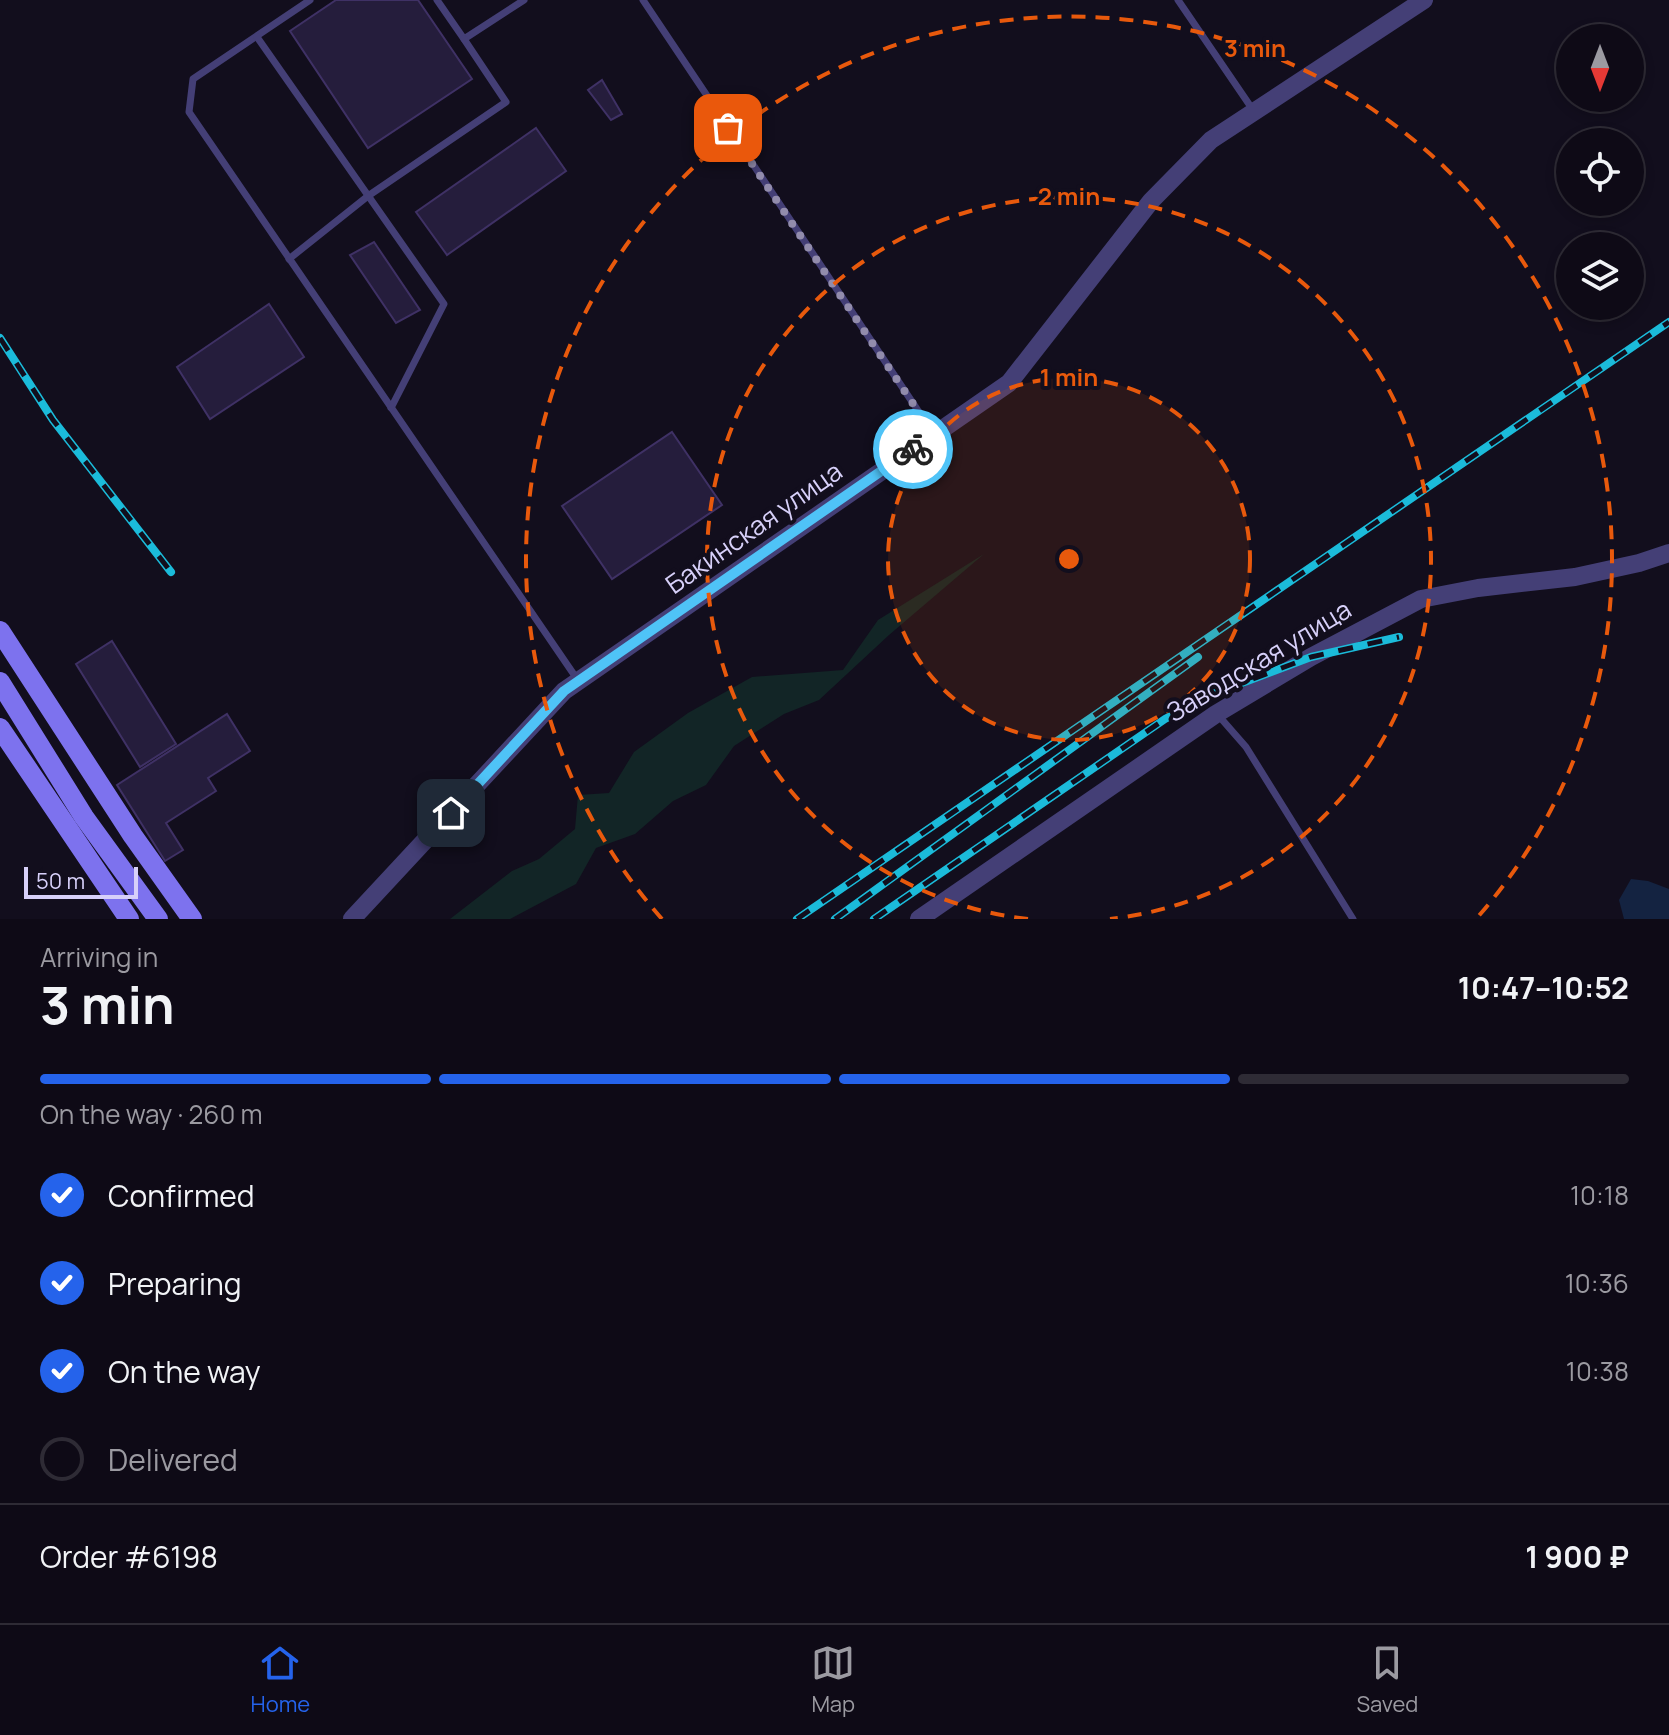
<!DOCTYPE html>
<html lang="en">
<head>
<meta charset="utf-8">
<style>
  body { margin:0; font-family:Manrope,sans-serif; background:#1c1823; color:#f1f3f6; height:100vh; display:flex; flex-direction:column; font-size:30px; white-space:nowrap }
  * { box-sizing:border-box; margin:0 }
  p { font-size:26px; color:#9b9aa1 }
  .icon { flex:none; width:44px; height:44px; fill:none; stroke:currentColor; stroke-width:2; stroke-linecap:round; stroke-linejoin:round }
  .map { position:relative; height:919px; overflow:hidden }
  .sheet { display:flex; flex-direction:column; background:#0e0a16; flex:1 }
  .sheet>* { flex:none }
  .needle { width:52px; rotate:180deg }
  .controls { position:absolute; left:1556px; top:24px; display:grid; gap:16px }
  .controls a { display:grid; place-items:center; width:88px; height:88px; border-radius:50%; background:#0e0a16; box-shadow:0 4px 12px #0003,0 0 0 2px #2e2b35; font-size:40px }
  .scale { position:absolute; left:24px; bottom:20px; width:114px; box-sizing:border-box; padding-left:8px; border:4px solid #d7d0f9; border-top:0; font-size:22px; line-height:28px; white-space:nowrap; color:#d7d0f9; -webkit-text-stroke:6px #120e1d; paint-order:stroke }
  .pin { position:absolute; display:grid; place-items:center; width:68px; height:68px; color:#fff; margin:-34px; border-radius:16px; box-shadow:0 4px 12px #0006 }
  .courier { position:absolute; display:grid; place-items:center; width:80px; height:80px; margin:-40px; border:6px solid #4fc3f7; border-radius:50%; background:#fff; color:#222; box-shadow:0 2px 10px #0007 }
  .headline em { font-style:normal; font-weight:700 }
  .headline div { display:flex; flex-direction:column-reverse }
  .headline { display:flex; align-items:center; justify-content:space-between; height:136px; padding:0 40px }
  h1 { font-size:52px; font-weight:700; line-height:60px }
  .bar { display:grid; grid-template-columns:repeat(4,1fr); gap:12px 8px; align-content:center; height:96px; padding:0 40px }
  .bar i { height:10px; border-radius:6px; background:#2e2b35 }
  .bar .current { background:#2563eb }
  .bar p { grid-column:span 4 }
  .line { display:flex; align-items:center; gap:20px; padding:0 40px; border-top:2px solid #2e2b35 }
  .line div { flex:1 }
  ol { padding:0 40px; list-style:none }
  li { display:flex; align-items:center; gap:24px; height:88px }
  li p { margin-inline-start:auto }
  li .icon { padding:8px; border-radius:50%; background:#2563eb; color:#fff; stroke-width:4 }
  li:last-child { color:#9b9aa1 }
  li i { width:44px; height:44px; border:4px solid #2e2b35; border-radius:50% }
  .tabs { display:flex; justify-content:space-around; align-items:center; height:112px; border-top:2px solid #2e2b35; background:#0e0a16; font-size:22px; color:#9b9aa1 }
  .tabs a { display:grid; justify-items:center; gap:4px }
  .tabs .current { color:#2563eb }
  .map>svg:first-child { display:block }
  .green { fill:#122526 }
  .water { fill:#142341 }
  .building { fill:#251d3c; stroke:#3f3165; stroke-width:2 }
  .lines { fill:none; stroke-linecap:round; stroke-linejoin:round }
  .service { stroke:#443f76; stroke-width:7 }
  .tertiary { stroke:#443f76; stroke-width:18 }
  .secondary { stroke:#7d72ee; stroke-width:20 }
  .rail-casing { stroke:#1bbbda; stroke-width:8 }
  .rail { stroke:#120e1d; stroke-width:5; stroke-dasharray:15; stroke-linecap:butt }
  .done { stroke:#928cac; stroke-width:8; stroke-dasharray:0 14.4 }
  .route { stroke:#4fc3f7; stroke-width:10 }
  .ring { fill:none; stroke:#e8590c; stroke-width:4; stroke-dasharray:14 10 }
  .labels { text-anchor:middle; stroke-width:8; stroke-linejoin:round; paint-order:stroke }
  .street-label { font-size:26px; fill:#d7d0f9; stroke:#120e1d }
  .centre { fill:#e8590c; stroke:#120e1d; stroke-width:4 }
  .ring-label { font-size:24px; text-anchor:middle; font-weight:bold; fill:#e8590c; stroke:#120e1d; stroke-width:8; stroke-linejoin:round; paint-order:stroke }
</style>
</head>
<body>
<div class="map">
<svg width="1669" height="919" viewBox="0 0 1669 919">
  <rect width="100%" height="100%" fill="#120e1d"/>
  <!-- green -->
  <polygon class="green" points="984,554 889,635 819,700 784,714 734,746 706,785 673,801 635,834 596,848 576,884 510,919 450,919 512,871 539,859 575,829 578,795 609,793 634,752 688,713 752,677 843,670 878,620"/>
  <!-- water -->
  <polygon class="water" points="1631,879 1648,881 1669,889 1669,919 1624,919 1619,900"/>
  <!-- building -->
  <g class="building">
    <polygon points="336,0 418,0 472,79 368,148 290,31"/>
    <polygon points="602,80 622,114 611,120 588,90"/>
    <polygon points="536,128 566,171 447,255 416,212"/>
    <polygon points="374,242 420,310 396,323 350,255"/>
    <polygon points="269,304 304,357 210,419 177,367"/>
    <polygon points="672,432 722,505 612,579 562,506"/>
    <polygon points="112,641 176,744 140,767 76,664"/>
    <polygon points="227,714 250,751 208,778 216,791 166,823 183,850 165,861 117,785"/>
  </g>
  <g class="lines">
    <!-- service -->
    <g class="service">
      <polyline points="310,0 193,79 189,112 577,679"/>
      <polyline points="437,0 464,39 524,0"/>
      <polyline points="643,0 933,433"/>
      <polyline points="1178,0 1253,110"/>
      <polyline points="257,37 444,304 391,408"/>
      <polyline points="289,259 368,196 506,102 464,39"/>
      <polyline points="1218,715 1246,747 1353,919"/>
    </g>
    <!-- tertiary -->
    <g class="tertiary">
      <polyline points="352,919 564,691 1009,383 1151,201 1211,140 1424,0"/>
      <polyline points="919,919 1216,714 1311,657 1421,599 1478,588 1575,577 1639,563 1669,553"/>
    </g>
    <!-- secondary -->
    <g class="secondary">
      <polyline points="0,631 133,836 192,919"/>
      <polyline points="0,682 84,817 158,919"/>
      <polyline points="0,728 129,919"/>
    </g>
    <defs>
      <g id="rail">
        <polyline points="0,338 53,420 171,572"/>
        <polyline points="797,919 1669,322"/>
        <polyline points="835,919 1198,657"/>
        <polyline points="874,919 1165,719 1210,695 1311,657 1399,637"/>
      </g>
    </defs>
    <!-- rail casing -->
    <use href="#rail" class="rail-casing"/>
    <!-- rail -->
    <use href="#rail" class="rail"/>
  </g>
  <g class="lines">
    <!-- done -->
    <polyline class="done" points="728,128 934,435 913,449"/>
    <!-- route -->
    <polyline class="route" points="451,813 564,691 913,449"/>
  </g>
  <!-- distance rings -->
  <circle cx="1069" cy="559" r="181" fill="#e8590c" fill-opacity=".12"/>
  <g class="ring">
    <circle cx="1069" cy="559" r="181"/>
    <path d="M1028 919A362 362 0 1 1 1110 919"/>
    <path d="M662 919A543 543 0 1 1 1476 919"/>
  </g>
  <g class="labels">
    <!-- street labels -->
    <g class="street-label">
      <text transform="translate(754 528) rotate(-35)" y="9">Бакинская улица</text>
      <text transform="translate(1259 661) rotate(-31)" y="9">Заводская улица</text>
    </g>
  </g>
  <circle cx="1069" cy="559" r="12" class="centre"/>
  <g class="ring-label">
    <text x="1255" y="57">3 min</text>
    <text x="1069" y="205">2 min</text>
    <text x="1069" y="386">1 min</text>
  </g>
</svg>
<div class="controls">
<a><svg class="needle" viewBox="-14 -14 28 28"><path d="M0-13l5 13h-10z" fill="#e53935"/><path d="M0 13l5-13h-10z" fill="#9b9aa1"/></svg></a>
<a><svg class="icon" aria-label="locate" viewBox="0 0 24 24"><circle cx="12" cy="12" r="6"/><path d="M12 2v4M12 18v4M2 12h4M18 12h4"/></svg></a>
<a><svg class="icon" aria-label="layers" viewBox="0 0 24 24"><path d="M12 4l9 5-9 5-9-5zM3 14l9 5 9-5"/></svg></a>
</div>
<div class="scale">50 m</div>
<div class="pin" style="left:728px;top:128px;background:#ea580c"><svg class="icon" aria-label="bag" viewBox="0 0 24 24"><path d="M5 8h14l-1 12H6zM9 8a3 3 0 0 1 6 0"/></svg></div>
<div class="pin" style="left:451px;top:813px;background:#1f2937"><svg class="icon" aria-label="home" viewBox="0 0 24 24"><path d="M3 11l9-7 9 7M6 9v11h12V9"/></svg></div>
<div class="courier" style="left:913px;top:449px"><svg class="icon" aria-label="bike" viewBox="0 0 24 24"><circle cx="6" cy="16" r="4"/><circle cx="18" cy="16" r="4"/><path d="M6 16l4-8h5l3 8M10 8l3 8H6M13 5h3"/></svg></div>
</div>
<section class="sheet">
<div class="headline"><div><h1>3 min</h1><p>Arriving in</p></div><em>10:47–10:52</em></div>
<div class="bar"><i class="current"></i><i class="current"></i><i class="current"></i><i></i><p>On the way · 260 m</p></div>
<ol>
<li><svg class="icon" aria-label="check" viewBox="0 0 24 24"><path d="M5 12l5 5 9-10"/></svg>Confirmed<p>10:18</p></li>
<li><svg class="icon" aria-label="check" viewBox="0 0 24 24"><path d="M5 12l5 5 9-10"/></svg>Preparing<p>10:36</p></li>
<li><svg class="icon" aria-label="check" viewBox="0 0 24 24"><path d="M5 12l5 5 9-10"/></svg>On the way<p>10:38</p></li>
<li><i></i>Delivered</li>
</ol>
<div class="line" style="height:104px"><div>Order #6198</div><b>1 900 ₽</b></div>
</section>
<nav class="tabs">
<a class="current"><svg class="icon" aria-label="home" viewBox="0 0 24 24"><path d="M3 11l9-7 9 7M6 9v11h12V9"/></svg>Home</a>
<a><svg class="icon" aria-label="map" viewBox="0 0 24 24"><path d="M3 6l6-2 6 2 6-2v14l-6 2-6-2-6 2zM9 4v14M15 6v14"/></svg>Map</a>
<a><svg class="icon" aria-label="saved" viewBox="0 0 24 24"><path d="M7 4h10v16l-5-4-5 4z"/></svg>Saved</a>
</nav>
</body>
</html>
